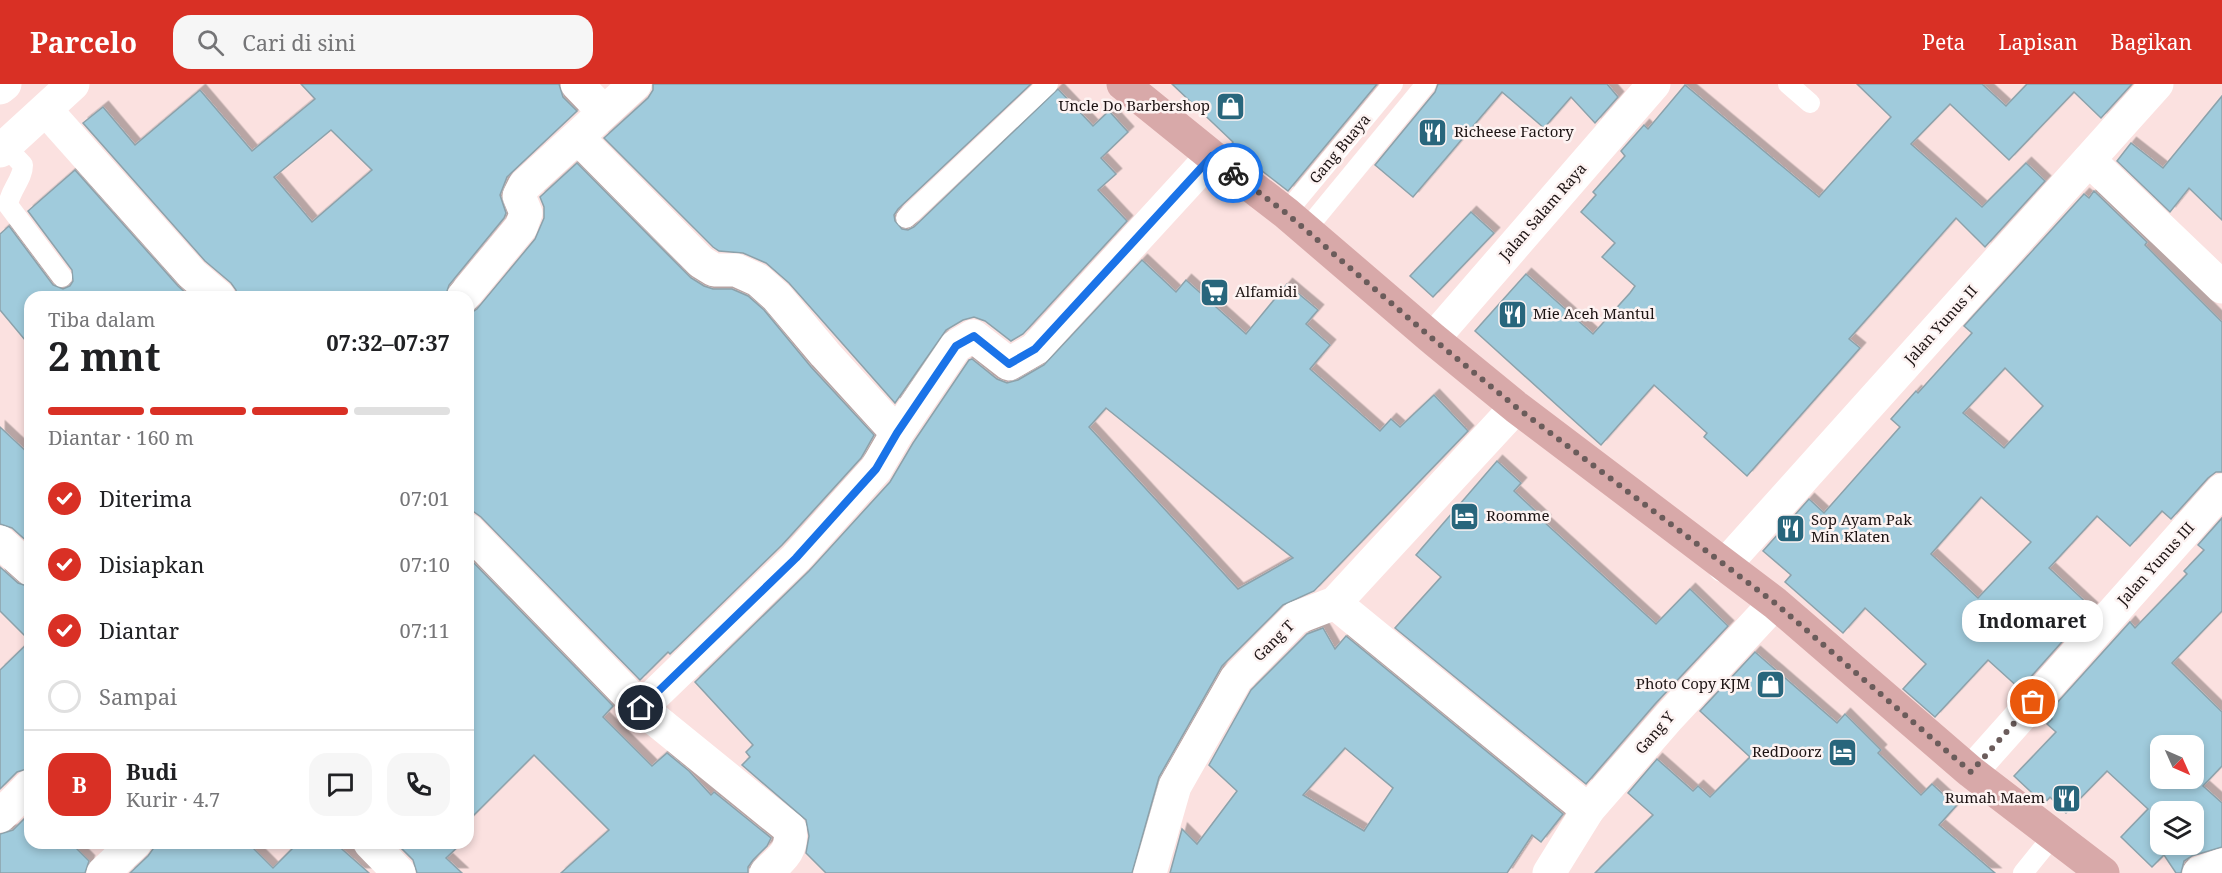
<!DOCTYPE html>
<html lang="id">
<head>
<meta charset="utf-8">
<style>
  body { margin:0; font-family:"Noto Serif",serif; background:#f6f6f6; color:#202124; height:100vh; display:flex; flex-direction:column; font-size:22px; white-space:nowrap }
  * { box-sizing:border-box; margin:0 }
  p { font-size:20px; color:#757577 }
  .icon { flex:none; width:33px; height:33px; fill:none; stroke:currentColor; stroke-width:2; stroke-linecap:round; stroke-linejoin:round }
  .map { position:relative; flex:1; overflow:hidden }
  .drawer { position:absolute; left:24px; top:207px; width:450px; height:558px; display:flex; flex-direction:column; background:#fff; border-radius:18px; box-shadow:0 3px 9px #0003 }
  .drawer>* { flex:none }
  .needle { width:39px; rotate:135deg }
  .fabs { position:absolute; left:2150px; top:651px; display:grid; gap:12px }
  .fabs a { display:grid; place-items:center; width:54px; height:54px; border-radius:12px; background:#fff; box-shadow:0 3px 9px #0003; font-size:30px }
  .pin { position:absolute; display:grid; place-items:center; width:51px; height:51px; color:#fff; margin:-26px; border:3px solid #fff; border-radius:50%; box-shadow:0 2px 6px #0007 }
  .courier { position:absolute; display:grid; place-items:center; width:60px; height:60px; margin:-30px; border:4px solid #1a73e8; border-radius:50%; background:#fff; color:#222; box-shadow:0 2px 8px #0007 }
  .bubble { position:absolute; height:42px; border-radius:18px; background:#fff; box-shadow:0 3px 9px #0003; font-size:20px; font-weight:700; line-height:42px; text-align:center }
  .headline em { font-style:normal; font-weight:700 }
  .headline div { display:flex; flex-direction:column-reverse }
  .headline { display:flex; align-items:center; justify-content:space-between; height:102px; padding:0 24px }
  h1 { font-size:39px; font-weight:700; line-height:45px }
  .bar { display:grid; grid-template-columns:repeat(4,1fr); gap:9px 6px; align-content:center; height:72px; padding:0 24px }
  .bar i { height:8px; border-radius:4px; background:#e0e0e0 }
  .bar .on { background:#d93025 }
  .bar p { grid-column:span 4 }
  .line { display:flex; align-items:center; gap:15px; padding:0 24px; border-top:2px solid #e0e0e0 }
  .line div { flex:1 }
  .round { display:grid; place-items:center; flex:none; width:63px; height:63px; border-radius:18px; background:#f6f6f6 }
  ol { padding:0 24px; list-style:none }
  li { display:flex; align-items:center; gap:18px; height:66px }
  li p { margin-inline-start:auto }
  li .icon { padding:6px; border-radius:50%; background:#d93025; color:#fff; stroke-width:4 }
  li:last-child { color:#757577 }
  li i { width:33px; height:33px; border:3px solid #e0e0e0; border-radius:50% }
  header { display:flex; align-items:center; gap:36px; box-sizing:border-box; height:84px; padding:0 30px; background:#d93025; color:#fff }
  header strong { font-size:28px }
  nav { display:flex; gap:33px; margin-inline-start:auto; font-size:21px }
  .search { width:420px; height:54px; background:#f6f6f6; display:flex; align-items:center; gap:15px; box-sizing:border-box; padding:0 21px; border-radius:18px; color:#757577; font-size:22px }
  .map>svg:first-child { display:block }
  .building { fill:#a0cbdc; stroke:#8ca2ab; stroke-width:1.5; fill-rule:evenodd; filter:url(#shadow) }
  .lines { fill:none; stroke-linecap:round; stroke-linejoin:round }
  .lane { stroke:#fff; stroke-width:20 }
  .street { stroke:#fff; stroke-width:33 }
  .secondary { stroke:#fff; stroke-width:33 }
  .primary { stroke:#d8a9a9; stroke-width:33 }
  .done { stroke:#6b5c5b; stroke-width:6; stroke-dasharray:0 10.8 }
  .route { stroke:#1a73e8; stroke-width:8 }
  .labels { text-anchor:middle; stroke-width:5; stroke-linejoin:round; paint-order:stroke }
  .poi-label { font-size:15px; fill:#1d1414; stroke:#fdf3f2; text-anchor:start }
  .street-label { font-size:15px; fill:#1d1414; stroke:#fdf3f2 }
</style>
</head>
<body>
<header>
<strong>Parcelo</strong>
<div class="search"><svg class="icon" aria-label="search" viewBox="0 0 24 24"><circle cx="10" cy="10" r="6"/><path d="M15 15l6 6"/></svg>Cari di sini</div>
<nav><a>Peta</a><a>Lapisan</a><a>Bagikan</a></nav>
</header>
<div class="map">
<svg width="2222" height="789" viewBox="0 0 2222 789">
  <defs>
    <filter id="shadow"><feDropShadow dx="5.5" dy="-5.5" stdDeviation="0" flood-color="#0004"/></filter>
  </defs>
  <rect width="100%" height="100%" fill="#fbe1e0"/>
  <!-- building -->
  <g class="building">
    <path d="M 301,0 L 559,0 L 563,13 L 577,27 L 507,93 L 500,111 L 506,129 L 504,134 L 449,201 L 445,213 L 237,213 L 236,206 L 231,199 L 205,177 L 83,39 L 103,23 L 135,61 L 200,6 L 252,67 L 315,15 ZM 331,46 L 372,86 L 312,138 L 274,93 Z"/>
    <polygon points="653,0 1031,0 898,125 894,131 895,137 902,145 908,146 914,143 1058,5 1093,42 1109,27 1128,48 1101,74 1116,90 1098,106 1127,137 1023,250 1011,257 985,237 974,233 963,236 946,246 895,319 789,199 766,179 743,169 719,167 713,163 604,54 648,14 653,6"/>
    <polygon points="1172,0 1377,0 1288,107 1230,62 1233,58"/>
    <polygon points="1438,0 1607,0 1618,13 1595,39 1571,13 1544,44 1502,8 1413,113 1375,81 1435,8"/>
    <polygon points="1857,0 1982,0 2006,22 2027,0 2132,0 2101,34 2074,8 2009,76 1950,20 1911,60 1982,123 2026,79 2045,97 1985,163 1956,134 1849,255 1860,264 1747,392 1704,353 1707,349 1654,301 1601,361 1475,247 1526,190 1593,250 1630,209 1635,202 1602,173 1615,159 1581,128 1596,111 1593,108 1625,72 1621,67 1644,41 1648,45 1685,1 1819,113 1891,33"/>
    <polygon points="2222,12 2222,136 2189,104 2170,128 2117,77 2131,59 2163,84"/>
    <polygon points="577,79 691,194 704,202 713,205 732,205 748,212 764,226 811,283 874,351 861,374 782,461 670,570 668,568 640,596 481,433 474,428 468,428 468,231 477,225 535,155 544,134 544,123 540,113"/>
    <polygon points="75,86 178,202 190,213 30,213 30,262 0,226 0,150 9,142 53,201 63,205 70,202 73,197 72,186 28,127"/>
    <path d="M 2094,107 L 2147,158 L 2145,161 L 2222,238 L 2222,388 L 2216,388 L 2208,394 L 2171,435 L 2162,427 L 2130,462 L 2097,432 L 2049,484 L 2092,524 L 2020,605 L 1988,576 L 1935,633 L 1903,605 L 1926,580 L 1865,524 L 1843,549 L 1785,498 L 1791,491 L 1763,467 L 1809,415 L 1824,429 L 1900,343 L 1891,335 L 1916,307 L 1918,309 L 1972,249 L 1964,242 L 2084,110 L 2089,114 ZM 2005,284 L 2043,322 L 2004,364 L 1963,329 ZM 1981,413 L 2031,458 L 1978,514 L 1931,470 Z"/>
    <polygon points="1471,128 1494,149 1433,213 1410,192"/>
    <path d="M 1142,176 L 1176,208 L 1186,196 L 1246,250 L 1287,200 L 1318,226 L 1306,240 L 1330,261 L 1310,285 L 1380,347 L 1391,335 L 1400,343 L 1434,311 L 1468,347 L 1314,507 L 1283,521 L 1222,582 L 1159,693 L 1132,789 L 826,789 L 806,769 L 809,752 L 806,736 L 742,681 L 750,673 L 746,668 L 753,661 L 695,598 L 809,487 L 890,398 L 913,359 L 969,276 L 972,275 L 997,295 L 1007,299 L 1018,296 L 1044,281 ZM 1106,324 L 1293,474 L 1238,505 L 1089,343 Z"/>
    <polygon points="0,343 30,371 30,460 12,444 0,440"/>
    <polygon points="1497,377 1521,399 1514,407 1545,436 1543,437 1656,540 1690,505 1728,542 1655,620 1586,700 1395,544 1441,493 1416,471"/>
    <path d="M 2222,434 L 2222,527 L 2172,579 L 2222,628 L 2222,682 L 2203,702 L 2222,719 L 2222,763 L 2192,772 L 2184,777 L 2181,789 L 2176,789 L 2164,771 L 2152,783 L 2121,753 L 2148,725 L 2107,687 L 2066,729 L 2050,713 L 2044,720 L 2014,692 L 2056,648 L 2047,640 L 2052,635 L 2047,630 L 2130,538 L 2135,544 L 2187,490 L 2184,487 L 2204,466 L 2198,461 ZM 2160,662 L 2193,662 L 2193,694 L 2160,694 ZM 2160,728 L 2193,728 L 2193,760 L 2160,760 Z"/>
    <polygon points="468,473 613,622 603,633 652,682 667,669 689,687 711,711 714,708 771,754 767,762 753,776 748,783 748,789 561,789 609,746 534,671 468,737"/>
    <polygon points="0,483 18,499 30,503 30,684 17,688 0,705 0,586 30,557 0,527"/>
    <path d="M 1323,544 L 1335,565 L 1346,552 L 1563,730 L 1541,758 L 1532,751 L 1507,789 L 1170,789 L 1182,745 L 1197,760 L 1237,707 L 1209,681 L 1251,606 L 1307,550 ZM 1345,664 L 1393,704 L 1364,747 L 1303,711 Z"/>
    <polygon points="1755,568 1837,639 1845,630 1881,666 1878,669 1921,711 1932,700 1956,722 1939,741 1995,789 1595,789 1653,731 1628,709 1657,675 1693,707 1698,702 1710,713 1750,673 1700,627"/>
    <polygon points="30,729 30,759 71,759 89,777 85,789 0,789 0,750 13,746"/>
    <polygon points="153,759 248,759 273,784 298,759 335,759 369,789 130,789 148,772 153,765"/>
    <polygon points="396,759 462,759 446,774 462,789 417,789 413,776"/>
  </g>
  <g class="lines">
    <!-- lane -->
    <g class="lane">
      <polyline points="1788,0 1810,19"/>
      <path d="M 5,62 L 23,81 C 23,95 10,106 8,121 L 62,193"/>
      <polyline points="1286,129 1393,0"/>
      <polyline points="906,134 1048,0"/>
      <polyline points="1305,147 1426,0"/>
      <polyline points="2023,789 2053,752"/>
    </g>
    <!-- street -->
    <g class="street">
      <polyline points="577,0 604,28"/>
      <polyline points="46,26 192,190 219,213"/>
      <polyline points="578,54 701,178 714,186 736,186 758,196 777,213 825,270 897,349"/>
      <polyline points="2089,76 2222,203"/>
      <polyline points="463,213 521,143 526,129 519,112 524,102 635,0"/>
      <polyline points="1433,255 1654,0"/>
      <path d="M 468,446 L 641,624 L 790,745 C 793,768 782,774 766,789"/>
      <polyline points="0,458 30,485"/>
      <polyline points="1724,482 2157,0"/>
      <polyline points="1335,519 1588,726"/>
      <polyline points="641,624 796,474 876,385 897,349 956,262 973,252 1009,280 1035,265 1212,72"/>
      <polyline points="1971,688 2222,406"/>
      <polyline points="0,732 30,702"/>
      <polyline points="370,759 399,789"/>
      <polyline points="103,789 135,759"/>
      <polyline points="1150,789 1175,702 1236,595 1296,534 1335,519 1516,323"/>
      <polyline points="1549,789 1588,726 1669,633 1775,519"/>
      <polyline points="2199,789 2222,781"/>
    </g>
    <!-- secondary -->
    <g class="secondary">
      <polyline points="0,4 5,0"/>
      <polyline points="0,67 73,0"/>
    </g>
    <!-- primary -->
    <polyline class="primary" points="1123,0 1212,72 1286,129 1433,255 1516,323 1775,519 1971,688 2103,789"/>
  </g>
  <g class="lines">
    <!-- done -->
    <polyline class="done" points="1233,89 1286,129 1433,255 1516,323 1775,519 1971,688 2033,618"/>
    <!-- route -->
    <polyline class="route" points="641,624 796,474 876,385 897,349 956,262 974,252 1009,280 1035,265 1212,72 1233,89"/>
  </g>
  <!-- icons -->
  <defs>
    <symbol id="shop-square" viewBox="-11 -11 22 22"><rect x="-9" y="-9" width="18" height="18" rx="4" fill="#28667c" stroke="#fdf3f2"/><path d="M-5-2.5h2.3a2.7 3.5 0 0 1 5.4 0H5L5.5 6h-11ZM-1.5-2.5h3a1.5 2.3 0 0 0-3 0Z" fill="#fff"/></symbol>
    <symbol id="restaurant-square" viewBox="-11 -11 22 22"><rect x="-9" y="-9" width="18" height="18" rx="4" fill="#28667c" stroke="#fdf3f2"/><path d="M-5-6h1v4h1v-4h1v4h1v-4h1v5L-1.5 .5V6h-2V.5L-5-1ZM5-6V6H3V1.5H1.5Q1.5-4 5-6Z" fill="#fff"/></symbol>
    <symbol id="supermarket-square" viewBox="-11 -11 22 22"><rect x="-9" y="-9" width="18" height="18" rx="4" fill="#28667c" stroke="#fdf3f2"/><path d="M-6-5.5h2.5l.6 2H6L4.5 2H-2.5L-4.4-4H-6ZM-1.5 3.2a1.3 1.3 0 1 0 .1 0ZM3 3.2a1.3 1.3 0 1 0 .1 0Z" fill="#fff"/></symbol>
    <symbol id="hotel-square" viewBox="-11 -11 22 22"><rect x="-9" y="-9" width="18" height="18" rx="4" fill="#28667c" stroke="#fdf3f2"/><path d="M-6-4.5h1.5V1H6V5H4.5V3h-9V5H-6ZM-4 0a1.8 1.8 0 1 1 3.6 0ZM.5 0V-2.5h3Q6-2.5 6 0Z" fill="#fff"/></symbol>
  </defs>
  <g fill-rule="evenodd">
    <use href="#shop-square" x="1214" y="6" width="33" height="33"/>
    <use href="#restaurant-square" x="1416" y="32" width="33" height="33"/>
    <use href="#supermarket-square" x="1198" y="192" width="33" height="33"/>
    <use href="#restaurant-square" x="1496" y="214" width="33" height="33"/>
    <use href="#hotel-square" x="1448" y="416" width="33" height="33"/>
    <use href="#restaurant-square" x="1774" y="428" width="33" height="33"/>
    <use href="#shop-square" x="1754" y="584" width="33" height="33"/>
    <use href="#hotel-square" x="1826" y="652" width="33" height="33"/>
    <use href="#restaurant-square" x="2050" y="698" width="33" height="33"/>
  </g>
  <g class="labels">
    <!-- poi labels -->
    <g class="poi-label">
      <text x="1210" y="27" text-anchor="end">Uncle Do Barbershop</text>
      <text x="1454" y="53">Richeese Factory</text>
      <text x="1235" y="213">Alfamidi</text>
      <text x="1533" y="235">Mie Aceh Mantul</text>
      <text x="1486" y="437">Roomme</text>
      <text x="1811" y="441">Sop Ayam Pak<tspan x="1811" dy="17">Min Klaten</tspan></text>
      <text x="1750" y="605" text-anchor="end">Photo Copy KJM</text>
      <text x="1822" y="673" text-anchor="end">RedDoorz</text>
      <text x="2045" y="719" text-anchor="end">Rumah Maem</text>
    </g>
    <!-- street labels -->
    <g class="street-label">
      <text transform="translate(1340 65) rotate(-50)" y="5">Gang Buaya</text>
      <text transform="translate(1543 128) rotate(-49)" y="5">Jalan Salam Raya</text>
      <text transform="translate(1941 241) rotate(-48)" y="5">Jalan Yunus II</text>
      <text transform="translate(2156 480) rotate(-48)" y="5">Jalan Yunus III</text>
      <text transform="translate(1274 557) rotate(-45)" y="5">Gang T</text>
      <text transform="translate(1655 649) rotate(-49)" y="5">Gang Y</text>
    </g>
  </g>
</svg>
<div class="fabs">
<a><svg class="needle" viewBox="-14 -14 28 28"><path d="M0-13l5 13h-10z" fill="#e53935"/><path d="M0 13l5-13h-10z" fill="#757577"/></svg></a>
<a><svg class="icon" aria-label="layers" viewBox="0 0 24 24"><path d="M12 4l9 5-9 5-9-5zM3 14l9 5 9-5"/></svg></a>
</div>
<div class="pin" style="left:2033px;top:618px;background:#ea580c"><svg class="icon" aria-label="bag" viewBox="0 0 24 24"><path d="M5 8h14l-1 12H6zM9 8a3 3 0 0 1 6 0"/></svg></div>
<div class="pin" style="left:641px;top:624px;background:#1f2937"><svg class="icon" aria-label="home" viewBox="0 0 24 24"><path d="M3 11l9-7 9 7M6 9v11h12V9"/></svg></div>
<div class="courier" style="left:1233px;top:89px"><svg class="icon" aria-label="bike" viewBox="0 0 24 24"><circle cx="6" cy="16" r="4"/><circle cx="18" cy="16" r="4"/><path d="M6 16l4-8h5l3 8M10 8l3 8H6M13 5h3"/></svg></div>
<div class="bubble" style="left:1962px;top:516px;width:141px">Indomaret</div>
<section class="drawer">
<div class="headline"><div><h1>2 mnt</h1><p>Tiba dalam</p></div><em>07:32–07:37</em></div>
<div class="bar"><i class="on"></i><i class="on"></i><i class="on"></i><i></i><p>Diantar · 160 m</p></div>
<ol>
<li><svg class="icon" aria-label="check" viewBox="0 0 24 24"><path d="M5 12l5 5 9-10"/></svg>Diterima<p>07:01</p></li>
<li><svg class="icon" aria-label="check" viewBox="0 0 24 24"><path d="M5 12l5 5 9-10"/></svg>Disiapkan<p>07:10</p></li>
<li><svg class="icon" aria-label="check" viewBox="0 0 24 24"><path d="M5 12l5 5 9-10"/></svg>Diantar<p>07:11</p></li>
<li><i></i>Sampai</li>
</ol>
<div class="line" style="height:108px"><b class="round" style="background:#d93025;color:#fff">B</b><div><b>Budi</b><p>Kurir · 4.7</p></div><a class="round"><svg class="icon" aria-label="chat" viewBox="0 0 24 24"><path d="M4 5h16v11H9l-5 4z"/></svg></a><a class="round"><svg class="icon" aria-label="phone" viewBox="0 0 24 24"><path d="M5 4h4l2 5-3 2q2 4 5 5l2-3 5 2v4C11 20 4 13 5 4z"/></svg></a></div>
</section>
</div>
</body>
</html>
